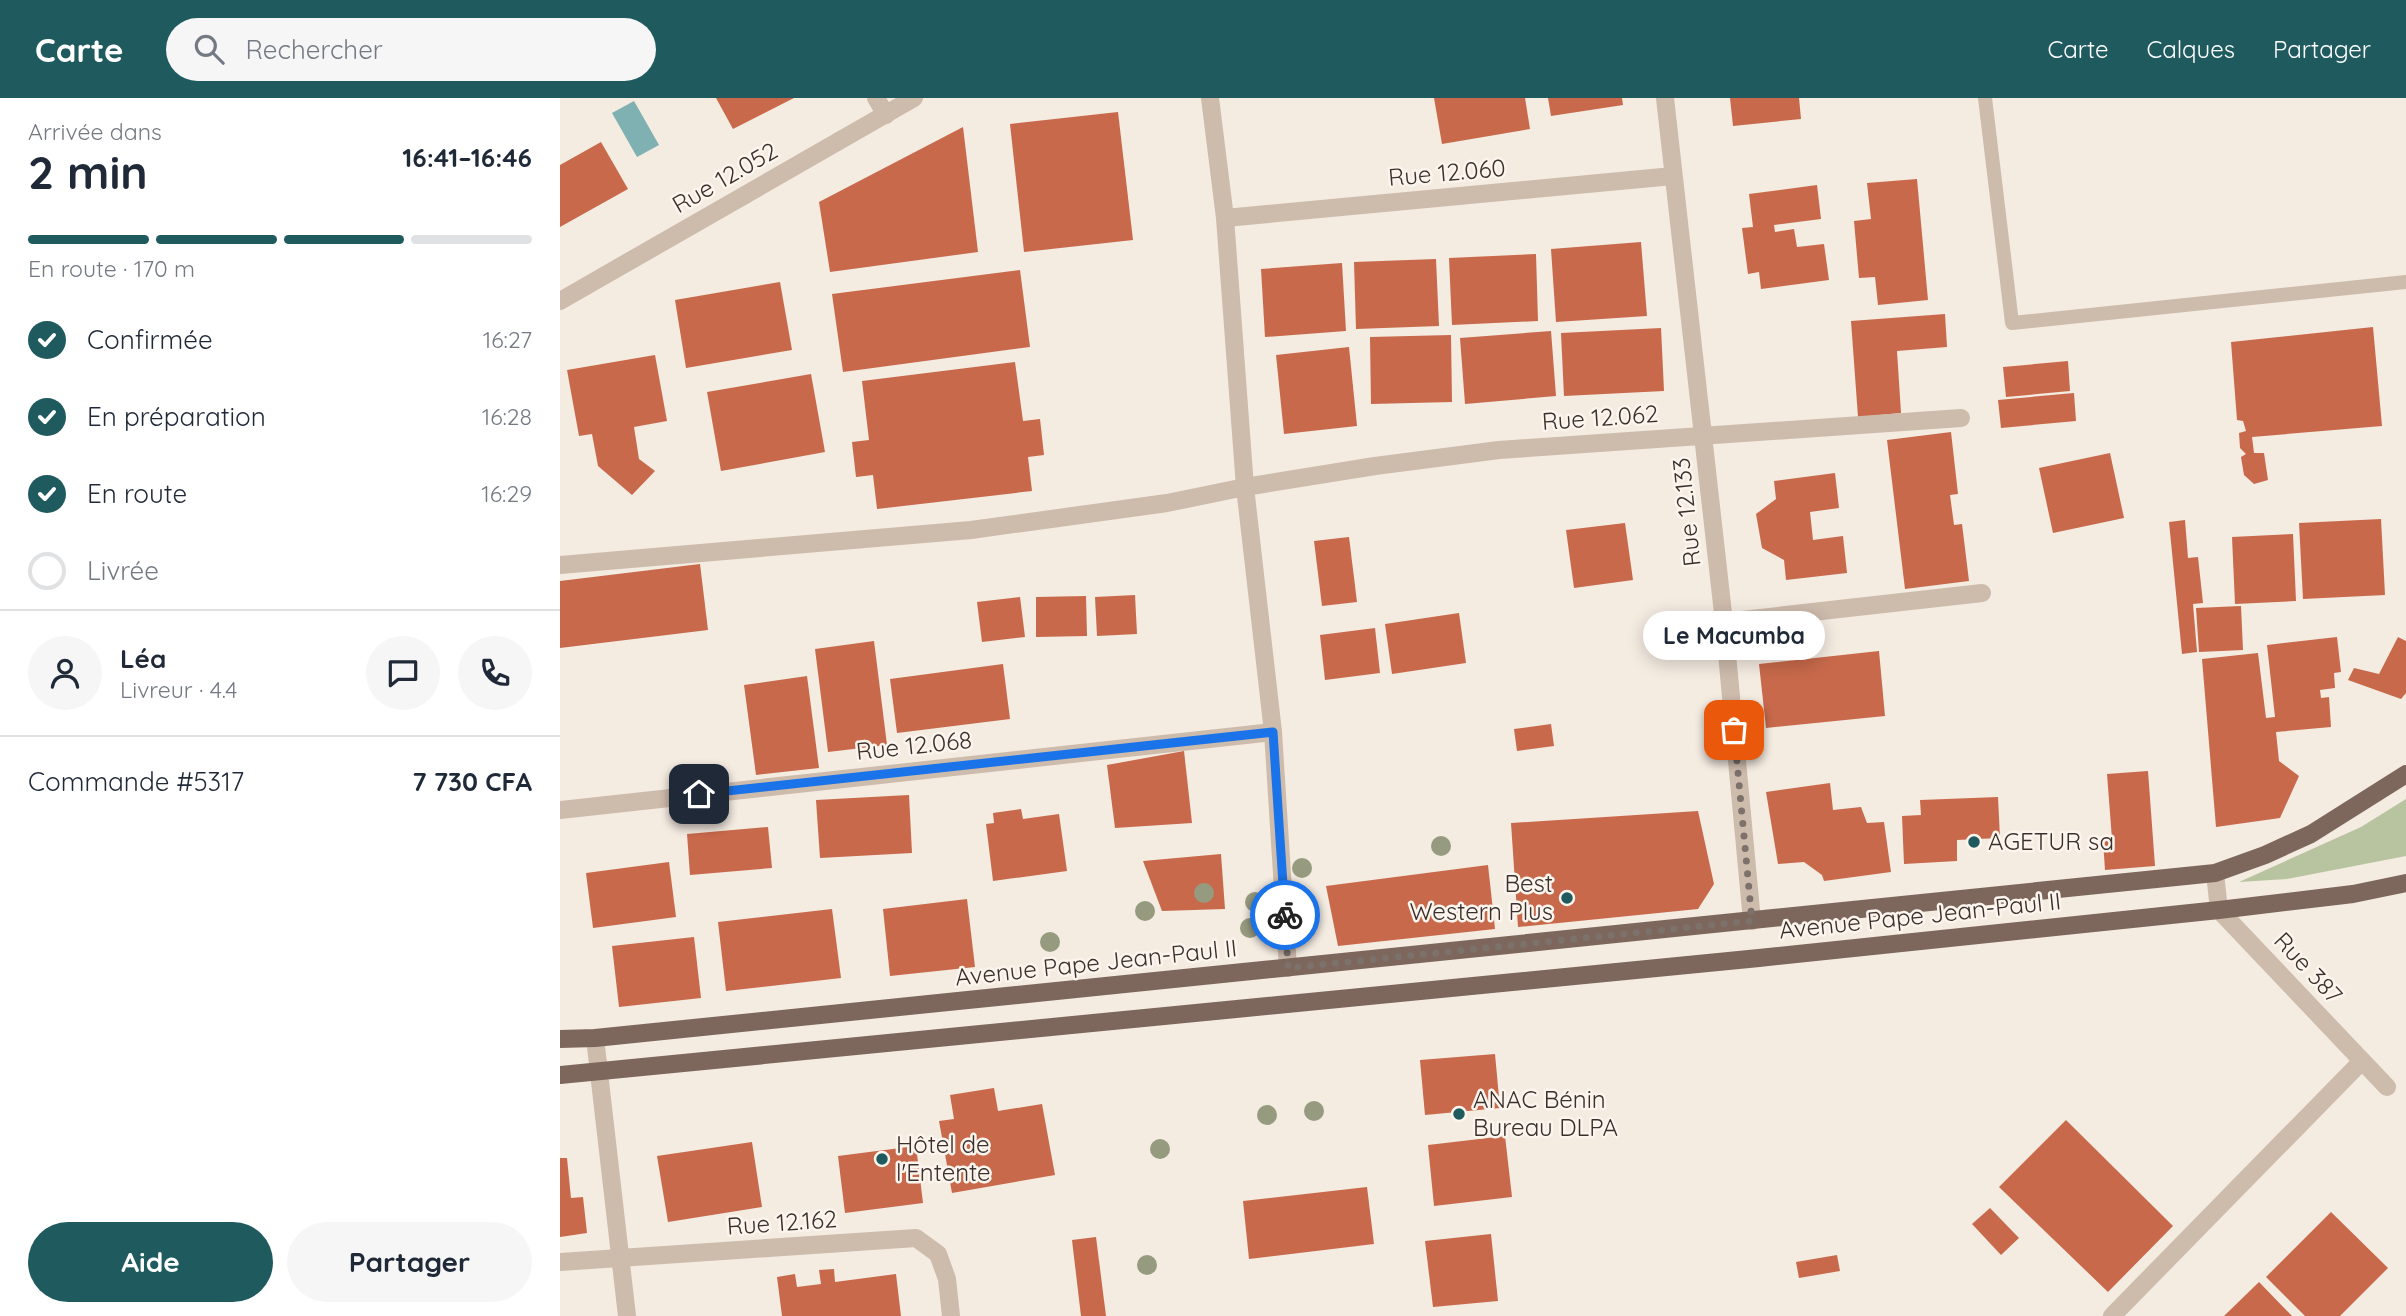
<!DOCTYPE html>
<html lang="fr">
<head>
<meta charset="utf-8">
<style>
  body { margin:0; font-family:Quicksand,sans-serif; background:#f6f6f7; color:#1f2937; height:100vh; display:flex; flex-direction:column; font-size:26px; white-space:nowrap }
  * { box-sizing:border-box; margin:0 }
  p { font-size:23px; color:#747a83 }
  .icon { flex:none; width:38px; height:38px; fill:none; stroke:currentColor; stroke-width:2; stroke-linecap:round; stroke-linejoin:round }
  .map { position:relative; flex:1; overflow:hidden }
  .side { display:flex; flex-direction:column; background:#fff; width:560px }
  .side>* { flex:none }
  .pin { position:absolute; display:grid; place-items:center; width:60px; height:60px; color:#fff; margin:-30px; border-radius:14px; box-shadow:0 4px 10px #0006 }
  .courier { position:absolute; display:grid; place-items:center; width:70px; height:70px; margin:-35px; border:5px solid #1a73e8; border-radius:50%; background:#fff; color:#222; box-shadow:0 2px 9px #0007 }
  .bubble { position:absolute; height:49px; border-radius:24px; background:#fff; box-shadow:0 4px 18px #0003; font-size:23px; font-weight:700; line-height:49px; text-align:center }
  .head em { font-style:normal; font-weight:700 }
  .head div { display:flex; flex-direction:column-reverse }
  .head { display:flex; align-items:center; justify-content:space-between; height:119px; padding:0 28px }
  h1 { font-size:46px; font-weight:700; line-height:52px }
  .bar { display:grid; grid-template-columns:repeat(4,1fr); gap:10px 7px; align-content:center; height:84px; padding:0 28px }
  .bar i { height:9px; border-radius:5px; background:#e0e1e3 }
  .bar .on { background:#1f5a5e }
  .bar p { grid-column:span 4 }
  .line { display:flex; align-items:center; gap:18px; padding:0 28px; border-top:2px solid #e0e1e3 }
  .line div { flex:1 }
  .round { display:grid; place-items:center; flex:none; width:74px; height:74px; border-radius:37px; background:#f6f6f7 }
  ol { padding:0 28px; list-style:none }
  li { display:flex; align-items:center; gap:21px; height:77px }
  li p { margin-inline-start:auto }
  li .icon { padding:7px; border-radius:50%; background:#1f5a5e; color:#fff; stroke-width:4 }
  li:last-child { color:#747a83 }
  li i { width:38px; height:38px; border:4px solid #e0e1e3; border-radius:50% }
  .primary-button { display:flex; gap:14px; margin-top:auto; padding:14px 28px }
  .primary-button a { flex:1; height:80px; border-radius:42px; background:#1f5a5e; color:#fff; font-size:28px; font-weight:700; line-height:80px; text-align:center }
  .primary-button a+a { background:#f6f6f7; color:#1f2937 }
  header { display:flex; align-items:center; gap:42px; box-sizing:border-box; height:98px; padding:0 35px; background:#1f5a5e; color:#fff }
  header strong { font-size:33px }
  nav { display:flex; gap:38px; margin-inline-start:auto; font-size:24px }
  .search { width:490px; height:63px; background:#f6f6f7; display:flex; align-items:center; gap:18px; box-sizing:border-box; padding:0 24px; border-radius:38px; color:#747a83; font-size:26px }
  main { display:flex; flex:1; min-height:0 }
  .map>svg:first-child { display:block }
  .green { fill:#b8c4a0 }
  .water { fill:#7fb0b2 }
  .building { fill:#c8694b }
  .lines { fill:none; stroke-linecap:round; stroke-linejoin:round }
  .service { stroke:#cdbbac; stroke-width:14 }
  .minor { stroke:#cdbbac; stroke-width:18 }
  .primary { stroke:#7d675c; stroke-width:18 }
  .tree { fill:#969b7f }
  .done { stroke:#7c716b; stroke-width:7; stroke-dasharray:0 12.6 }
  .route { stroke:#1a73e8; stroke-width:9 }
  .poi-dot { fill:#1f5a5e; stroke:#fbf5ee; stroke-width:2.5 }
  .labels { text-anchor:middle; stroke-width:5; stroke-linejoin:round; paint-order:stroke }
  .street-label { font-size:24px; fill:#3b302b; stroke:#fbf5ee }
  .poi-label { font-size:24px; fill:#3b302b; stroke:#fbf5ee; text-anchor:start }
</style>
</head>
<body>
<header>
<strong>Carte</strong>
<div class="search"><svg class="icon" aria-label="search" viewBox="0 0 24 24"><circle cx="10" cy="10" r="6"/><path d="M15 15l6 6"/></svg>Rechercher</div>
<nav><a>Carte</a><a>Calques</a><a>Partager</a></nav>
</header>
<main>
<section class="side">
<div class="head"><div><h1>2 min</h1><p>Arrivée dans</p></div><em>16:41–16:46</em></div>
<div class="bar"><i class="on"></i><i class="on"></i><i class="on"></i><i></i><p>En route · 170 m</p></div>
<ol>
<li><svg class="icon" aria-label="check" viewBox="0 0 24 24"><path d="M5 12l5 5 9-10"/></svg>Confirmée<p>16:27</p></li>
<li><svg class="icon" aria-label="check" viewBox="0 0 24 24"><path d="M5 12l5 5 9-10"/></svg>En préparation<p>16:28</p></li>
<li><svg class="icon" aria-label="check" viewBox="0 0 24 24"><path d="M5 12l5 5 9-10"/></svg>En route<p>16:29</p></li>
<li><i></i>Livrée</li>
</ol>
<div class="line" style="height:126px"><a class="round"><svg class="icon" aria-label="person" viewBox="0 0 24 24"><circle cx="12" cy="8" r="4"/><path d="M4 21q1-7 8-7t8 7"/></svg></a><div><b>Léa</b><p>Livreur · 4.4</p></div><a class="round"><svg class="icon" aria-label="chat" viewBox="0 0 24 24"><path d="M4 5h16v11H9l-5 4z"/></svg></a><a class="round"><svg class="icon" aria-label="phone" viewBox="0 0 24 24"><path d="M5 4h4l2 5-3 2q2 4 5 5l2-3 5 2v4C11 20 4 13 5 4z"/></svg></a></div>
<div class="line" style="height:91px"><div>Commande #5317</div><b>7 730 CFA</b></div>
<div class="primary-button"><a>Aide</a><a>Partager</a></div>
</section>
<div class="map">
<svg width="1846" height="1218" viewBox="0 0 1846 1218">
  <rect width="100%" height="100%" fill="#f4ebe1"/>
  <!-- green -->
  <polygon class="green" points="1846,701 1846,758 1727,781 1679,784 1801,729"/>
  <!-- water -->
  <polygon class="water" points="74,3 99,47 77,59 52,15"/>
  <!-- building -->
  <g class="building">
    <polygon points="156,0 234,0 173,31"/>
    <polygon points="874,0 965,0 970,31 882,46"/>
    <polygon points="988,0 1062,0 1063,7 991,18"/>
    <polygon points="1170,0 1239,0 1241,21 1173,28"/>
    <polygon points="558,14 573,142 464,154 450,26"/>
    <polygon points="403,29 418,154 270,174 259,104"/>
    <polygon points="41,44 68,91 0,129 0,67"/>
    <polygon points="1357,81 1368,202 1318,207 1315,179 1299,180 1294,123 1311,121 1307,85"/>
    <polygon points="1257,87 1261,121 1214,127 1215,134 1234,131 1237,149 1264,146 1269,182 1201,191 1199,174 1188,176 1182,130 1193,129 1189,96"/>
    <polygon points="1081,144 1087,218 996,224 991,151"/>
    <polygon points="976,156 978,223 892,227 889,160"/>
    <polygon points="876,161 879,228 796,231 794,164"/>
    <polygon points="782,165 786,233 705,239 701,171"/>
    <polygon points="460,172 470,249 283,274 272,196"/>
    <polygon points="220,184 232,252 126,270 115,202"/>
    <polygon points="1385,216 1387,249 1337,253 1341,315 1298,319 1291,223"/>
    <polygon points="1813,229 1822,328 1692,339 1694,355 1704,355 1708,382 1694,386 1684,377 1681,359 1686,356 1680,350 1679,335 1686,333 1683,323 1677,322 1671,244"/>
    <polygon points="1101,230 1104,293 1004,298 1001,235"/>
    <polygon points="991,233 996,298 905,306 900,240"/>
    <polygon points="891,237 892,304 811,306 810,239"/>
    <polygon points="789,249 797,328 724,336 716,257"/>
    <polygon points="95,257 107,323 74,329 79,361 95,373 72,397 38,368 32,336 19,338 7,272"/>
    <polygon points="1508,263 1510,293 1446,299 1443,269"/>
    <polygon points="455,264 463,323 480,321 484,357 468,359 472,393 317,411 313,377 296,379 292,344 309,342 302,283"/>
    <polygon points="251,276 265,354 161,373 147,294"/>
    <polygon points="1514,295 1516,323 1441,330 1438,302"/>
    <polygon points="1391,334 1398,396 1390,397 1394,427 1402,426 1409,483 1345,491 1327,342"/>
    <polygon points="1550,355 1564,420 1493,435 1479,370"/>
    <polygon points="1275,375 1279,410 1250,414 1253,442 1283,438 1287,475 1226,482 1224,462 1202,450 1196,416 1216,401 1214,383"/>
    <polygon points="1821,421 1825,497 1743,501 1739,425"/>
    <polygon points="1625,422 1628,460 1638,459 1643,505 1633,506 1637,554 1622,556 1609,424"/>
    <polygon points="1065,425 1073,482 1014,490 1006,432"/>
    <polygon points="1733,436 1736,503 1675,506 1672,439"/>
    <polygon points="789,439 797,504 762,508 754,443"/>
    <polygon points="140,466 148,532 0,550 0,483"/>
    <polygon points="575,497 577,536 537,538 535,499"/>
    <polygon points="526,498 527,538 476,539 476,499"/>
    <polygon points="460,499 465,539 422,544 417,504"/>
    <polygon points="1681,508 1683,552 1639,554 1636,510"/>
    <polygon points="899,515 906,565 832,576 825,526"/>
    <polygon points="815,530 820,575 765,582 760,537"/>
    <polygon points="1777,539 1781,574 1774,575 1775,590 1760,592 1761,600 1769,599 1771,629 1716,634 1719,663 1739,678 1720,720 1656,729 1642,561 1698,555 1706,620 1715,619 1707,547"/>
    <polygon points="1838,539 1846,543 1846,595 1841,601 1788,582 1794,570 1819,576"/>
    <polygon points="314,543 327,647 268,654 255,551"/>
    <polygon points="1319,553 1325,618 1206,630 1199,566"/>
    <polygon points="443,566 450,621 337,635 330,581"/>
    <polygon points="247,578 259,670 196,677 184,587"/>
    <polygon points="991,626 994,648 957,653 954,631"/>
    <polygon points="624,653 632,725 555,730 547,667"/>
    <polygon points="1588,673 1595,768 1545,772 1543,742 1552,741 1547,676"/>
    <polygon points="1270,685 1273,712 1301,709 1307,725 1324,724 1331,774 1264,783 1262,777 1244,764 1218,766 1206,694"/>
    <polygon points="349,697 352,755 260,760 256,702"/>
    <polygon points="1438,699 1440,740 1397,742 1397,763 1344,766 1342,718 1361,717 1360,702"/>
    <polygon points="461,711 463,721 499,716 507,773 433,783 426,726 434,725 433,715"/>
    <polygon points="1138,713 1154,786 1138,811 958,829 951,725"/>
    <polygon points="208,729 212,770 130,777 127,736"/>
    <polygon points="661,756 665,811 602,813 583,763"/>
    <polygon points="109,764 116,819 33,830 26,775"/>
    <polygon points="928,767 935,831 778,848 766,788"/>
    <polygon points="407,801 415,869 330,878 323,811"/>
    <polygon points="272,811 281,880 166,893 158,824"/>
    <polygon points="134,839 141,900 59,909 52,848"/>
    <polygon points="935,956 940,1010 865,1017 860,962"/>
    <polygon points="434,990 438,1013 482,1006 495,1077 392,1095 379,1023 394,1021 390,997"/>
    <polygon points="1506,1022 1613,1128 1548,1194 1439,1089"/>
    <polygon points="945,1038 952,1099 874,1108 868,1047"/>
    <polygon points="192,1044 202,1109 108,1124 97,1058"/>
    <polygon points="356,1048 363,1105 285,1115 278,1058"/>
    <polygon points="0,1060 7,1060 11,1100 23,1099 27,1135 0,1139"/>
    <polygon points="807,1089 814,1146 689,1161 683,1103"/>
    <polygon points="1430,1110 1459,1140 1441,1157 1412,1126"/>
    <polygon points="1771,1114 1828,1170 1780,1218 1745,1218 1706,1179"/>
    <polygon points="931,1136 938,1203 873,1209 865,1143"/>
    <polygon points="536,1139 546,1218 521,1218 512,1142"/>
    <polygon points="1277,1157 1280,1173 1239,1180 1236,1164"/>
    <polygon points="274,1171 275,1184 336,1176 341,1218 222,1218 217,1179 235,1176 237,1189 261,1186 259,1172"/>
    <polygon points="1699,1184 1732,1218 1664,1218"/>
  </g>
  <g class="lines">
    <!-- service -->
    <polyline class="service" points="1425,0 1452,225 1846,184"/>
    <!-- minor -->
    <g class="minor">
      <polyline points="316,0 326,17"/>
      <polyline points="650,0 665,120 685,389 713,634 728,870"/>
      <polyline points="1105,0 1164,524 1192,823"/>
      <polyline points="665,120 1113,78"/>
      <polyline points="0,203 354,0"/>
      <polyline points="0,467 411,432 607,405 685,389 815,368 939,352 1401,320"/>
      <polyline points="1164,524 1422,495"/>
      <polyline points="0,712 713,634"/>
      <polyline points="1655,775 1659,812 1827,989"/>
      <polyline points="35,940 67,1218"/>
      <polyline points="0,1164 356,1140 378,1156 387,1181 391,1218"/>
      <polyline points="1552,1218 1802,963"/>
    </g>
    <!-- primary -->
    <g class="primary">
      <polyline points="0,941 35,940 1655,775 1705,757 1751,736 1846,676"/>
      <polyline points="0,977 1199,860 1659,812 1793,796 1846,785"/>
    </g>
  </g>
  <!-- trees -->
  <g class="tree">
    <circle cx="881" cy="748" r="10"/>
    <circle cx="742" cy="770" r="10"/>
    <circle cx="644" cy="795" r="10"/>
    <circle cx="695" cy="804" r="10"/>
    <circle cx="585" cy="813" r="10"/>
    <circle cx="690" cy="830" r="10"/>
    <circle cx="490" cy="844" r="10"/>
    <circle cx="754" cy="1013" r="10"/>
    <circle cx="707" cy="1017" r="10"/>
    <circle cx="600" cy="1051" r="10"/>
    <circle cx="587" cy="1167" r="10"/>
  </g>
  <g class="lines">
    <!-- done -->
    <polyline class="done" points="725,817 728,870 1192,823 1174,632"/>
    <!-- route -->
    <polyline class="route" points="139,696 713,634 725,817"/>
  </g>
  <!-- markers -->
  <g class="poi-dot">
    <circle cx="1414" cy="744" r="7"/>
    <circle cx="1007" cy="800" r="7"/>
    <circle cx="899" cy="1016" r="7"/>
    <circle cx="322" cy="1061" r="7"/>
  </g>
  <g class="labels">
    <!-- street labels -->
    <g class="street-label">
      <text transform="translate(887 75) rotate(-5)" y="8">Rue 12.060</text>
      <text transform="translate(165 80) rotate(-30)" y="8">Rue 12.052</text>
      <text transform="translate(1040 320) rotate(-4)" y="8">Rue 12.062</text>
      <text transform="translate(1127 414) rotate(-96)" y="8">Rue 12.133</text>
      <text transform="translate(354 648) rotate(-6)" y="8">Rue 12.068</text>
      <text transform="translate(1360 818) rotate(-6)" y="8">Avenue Pape Jean-Paul II</text>
      <text transform="translate(536 865) rotate(-6)" y="8">Avenue Pape Jean-Paul II</text>
      <text transform="translate(1748 870) rotate(47)" y="8">Rue 387</text>
      <text transform="translate(222 1125) rotate(-4)" y="8">Rue 12.162</text>
    </g>
    <!-- poi labels -->
    <g class="poi-label">
      <text x="1428" y="752">AGETUR sa</text>
      <text x="993" y="794" text-anchor="end">Best<tspan x="993" dy="28">Western Plus</tspan></text>
      <text x="913" y="1010">ANAC Bénin<tspan x="913" dy="28">Bureau DLPA</tspan></text>
      <text x="336" y="1055">Hôtel de<tspan x="336" dy="28">l'Entente</tspan></text>
    </g>
  </g>
</svg>
<div class="pin" style="left:1174px;top:632px;background:#ea580c"><svg class="icon" aria-label="bag" viewBox="0 0 24 24"><path d="M5 8h14l-1 12H6zM9 8a3 3 0 0 1 6 0"/></svg></div>
<div class="pin" style="left:139px;top:696px;background:#1f2937"><svg class="icon" aria-label="home" viewBox="0 0 24 24"><path d="M3 11l9-7 9 7M6 9v11h12V9"/></svg></div>
<div class="courier" style="left:725px;top:817px"><svg class="icon" aria-label="bike" viewBox="0 0 24 24"><circle cx="6" cy="16" r="4"/><circle cx="18" cy="16" r="4"/><path d="M6 16l4-8h5l3 8M10 8l3 8H6M13 5h3"/></svg></div>
<div class="bubble" style="left:1083px;top:513px;width:182px">Le Macumba</div>
</div>
</main>
</body>
</html>
